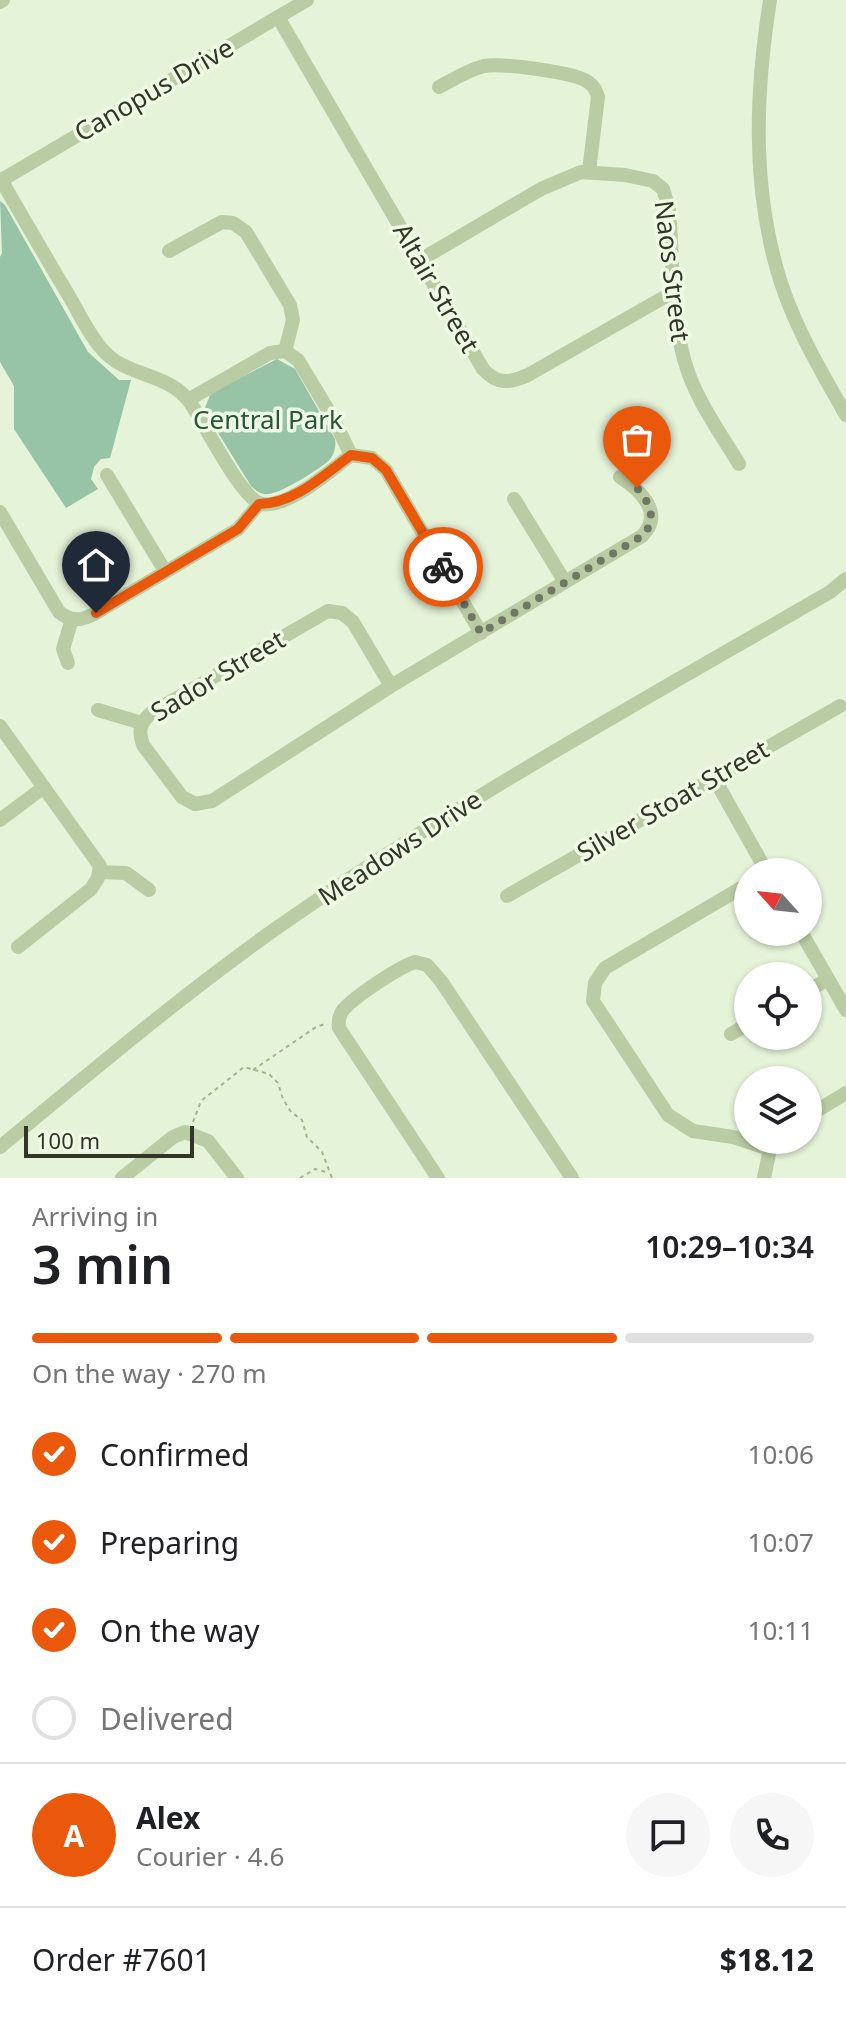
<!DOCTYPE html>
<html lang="en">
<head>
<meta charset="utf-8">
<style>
  body { margin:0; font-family:"Noto Sans",sans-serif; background:#f6f6f6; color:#202124; height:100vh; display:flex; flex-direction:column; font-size:30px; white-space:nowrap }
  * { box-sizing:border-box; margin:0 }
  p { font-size:26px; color:#757577 }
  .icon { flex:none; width:44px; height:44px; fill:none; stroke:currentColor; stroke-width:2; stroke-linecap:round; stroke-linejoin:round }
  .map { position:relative; height:1178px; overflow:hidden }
  .sheet { display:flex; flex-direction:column; background:#fff; flex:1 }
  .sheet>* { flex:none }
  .needle { width:52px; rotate:297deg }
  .controls { position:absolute; left:734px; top:858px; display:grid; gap:16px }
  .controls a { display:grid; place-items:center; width:88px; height:88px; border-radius:50%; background:#fff; box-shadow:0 2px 6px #0004; font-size:40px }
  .scale { position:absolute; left:24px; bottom:20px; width:170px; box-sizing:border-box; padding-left:8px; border:4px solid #313626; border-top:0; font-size:22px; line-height:28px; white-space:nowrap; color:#313626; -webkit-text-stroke:6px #effae5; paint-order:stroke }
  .pin { position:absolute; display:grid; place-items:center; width:68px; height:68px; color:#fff; margin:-82px -34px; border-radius:50% 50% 50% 0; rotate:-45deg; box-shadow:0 0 8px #0007 }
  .pin .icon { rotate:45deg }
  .courier { position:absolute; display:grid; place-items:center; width:80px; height:80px; margin:-40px; border:6px solid #ea580c; border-radius:50%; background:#fff; color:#222; box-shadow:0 2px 10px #0007 }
  .head em { font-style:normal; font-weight:600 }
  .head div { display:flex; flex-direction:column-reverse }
  .head { display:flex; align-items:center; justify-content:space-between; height:136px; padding:0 32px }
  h1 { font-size:52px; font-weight:600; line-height:60px }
  .bar { display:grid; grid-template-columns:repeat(4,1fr); gap:12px 8px; align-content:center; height:96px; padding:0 32px }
  .bar i { height:10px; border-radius:6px; background:#e0e0e0 }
  .bar .active { background:#ea580c }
  .bar p { grid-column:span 4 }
  .line { display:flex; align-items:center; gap:20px; padding:0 32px; border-top:2px solid #e0e0e0 }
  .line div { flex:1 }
  .round { display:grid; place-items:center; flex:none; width:84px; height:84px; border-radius:42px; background:#f6f6f6 }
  ol { padding:0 32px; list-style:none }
  li { display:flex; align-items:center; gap:24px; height:88px }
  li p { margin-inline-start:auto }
  li .icon { padding:8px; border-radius:50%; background:#ea580c; color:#fff; stroke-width:4 }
  li:last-child { color:#757577 }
  li i { width:44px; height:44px; border:4px solid #e0e0e0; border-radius:50% }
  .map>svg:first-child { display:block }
  .green { fill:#97c3a6 }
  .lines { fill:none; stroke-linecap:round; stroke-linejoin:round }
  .path { stroke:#a3b58b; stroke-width:2; stroke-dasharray:4 4; stroke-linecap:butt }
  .minor { stroke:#b9cca3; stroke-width:14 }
  .done { stroke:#707864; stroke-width:8; stroke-dasharray:0 14.4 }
  .route { stroke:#ea580c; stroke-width:10 }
  .labels { text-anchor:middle; stroke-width:7; stroke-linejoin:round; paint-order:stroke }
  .street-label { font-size:26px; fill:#313626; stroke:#effae5 }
  .park-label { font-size:26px; fill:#285639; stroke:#effae5 }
</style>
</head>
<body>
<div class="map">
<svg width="846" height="1178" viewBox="0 0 846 1178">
  <rect width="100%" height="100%" fill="#e5f3d8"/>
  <!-- green -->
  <g class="green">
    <polygon points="0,201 5,205 88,352 119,380 131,380 110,458 101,459 94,467 91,479 98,489 66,508 14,429 14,386 0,362 0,257 2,253"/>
    <path d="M 277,359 L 295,369 L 335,439 C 336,446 335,452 331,458 C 324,467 280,494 268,494 C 261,495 256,491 251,486 L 204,410 L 211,393 Z"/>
  </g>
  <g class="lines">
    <!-- path -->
    <g class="path">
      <polyline points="253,1070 316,1027 325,1024"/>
      <polyline points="193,1122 201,1101 244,1067 269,1074 278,1083 283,1099 291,1112 302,1120 307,1137 322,1152 332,1178"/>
      <polyline points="300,1178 315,1169 326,1172"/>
    </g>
    <!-- minor -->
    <g class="minor">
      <path d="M 770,0 C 756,90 752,178 776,266 C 790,319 819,368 846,415"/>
      <polyline points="0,2 3,0"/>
      <path d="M 278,17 L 483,369 C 497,385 510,383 528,375 L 675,291"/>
      <path d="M 439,87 C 454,79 468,70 484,66 C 501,63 575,72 588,82 C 594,86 596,90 598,97 L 589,171"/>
      <path d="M 1,180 C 24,219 46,258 69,296 C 79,313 88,333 101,348 C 124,377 167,372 189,401 C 203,420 242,501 262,504 C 289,508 331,470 351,455"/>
      <polyline points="0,181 307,0"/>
      <polyline points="169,251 222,222 233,223 246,232 290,305 293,320 285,351"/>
      <path d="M 420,260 L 541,189 L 581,172 L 625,175 L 653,181 L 663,189 L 669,209 C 673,258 671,311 684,359 C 694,397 719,431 739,464"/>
      <polyline points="188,400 270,353 285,351 298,360 333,418 351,455"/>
      <polyline points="351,455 372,458 386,470 481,633"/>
      <polyline points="107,475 165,571"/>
      <polyline points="514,499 565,582"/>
      <path d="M 0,512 L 59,612 C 71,622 82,621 96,613 L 238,529 L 259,504"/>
      <polyline points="68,663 63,649 72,619"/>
      <path d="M 391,686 L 353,622 L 342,613 L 328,611 L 151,713 C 140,723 138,731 143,745 L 182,797 L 195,804 L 212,801 L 391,686 L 642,536 C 665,513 640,490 620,477"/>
      <polyline points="98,710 142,723"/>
      <polyline points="0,726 100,866 98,878 91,889 18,947"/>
      <polyline points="714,778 767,872"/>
      <polyline points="0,820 44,787"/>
      <polyline points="100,872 126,873 149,890"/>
      <polyline points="748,884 605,968 595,983 593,1001 668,1115 693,1131 733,1137 770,1149"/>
      <polyline points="507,896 840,706"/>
      <polyline points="801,932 846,1010"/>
      <polyline points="808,991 828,979"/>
      <polyline points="731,1034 748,1024"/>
      <polyline points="808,1116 846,1093"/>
      <path d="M 0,1147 C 89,1074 177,999 271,932 C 449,807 642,701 830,592 L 846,579"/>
      <polyline points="122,1178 173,1137 185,1132 208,1141 237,1178"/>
      <path d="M 438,1178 L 339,1028 C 338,1021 339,1016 343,1010 C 354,997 399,967 415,962 L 427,965 L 441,981 L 572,1178"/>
      <polyline points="764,1178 770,1149 776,1140"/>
    </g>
  </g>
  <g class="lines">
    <!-- done -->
    <path class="done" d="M 443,567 L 481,633 L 642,536 C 658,520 650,503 637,488"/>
    <!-- route -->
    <path class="route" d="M 96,613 L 238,529 L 259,504 C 294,504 324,475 351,455 L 372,458 L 386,470 L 443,567"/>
  </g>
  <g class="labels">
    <!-- street labels -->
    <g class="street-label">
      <text transform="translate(154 90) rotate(-30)" y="9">Canopus Drive</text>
      <text transform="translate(672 271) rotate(83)" y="9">Naos Street</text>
      <text transform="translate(436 288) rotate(60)" y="9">Altair Street</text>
      <text transform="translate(218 676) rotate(-31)" y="9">Sador Street</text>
      <text transform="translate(673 801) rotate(-30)" y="9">Silver Stoat Street</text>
      <text transform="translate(400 848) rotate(-33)" y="9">Meadows Drive</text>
    </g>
    <!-- park labels -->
    <g class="park-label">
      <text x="268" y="429">Central Park</text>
    </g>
  </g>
</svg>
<div class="controls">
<a><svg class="needle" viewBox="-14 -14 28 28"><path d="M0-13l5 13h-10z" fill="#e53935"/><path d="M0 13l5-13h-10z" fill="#757577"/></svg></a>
<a><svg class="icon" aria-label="locate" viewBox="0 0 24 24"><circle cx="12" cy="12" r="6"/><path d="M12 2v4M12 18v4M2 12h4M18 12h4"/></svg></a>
<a><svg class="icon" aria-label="layers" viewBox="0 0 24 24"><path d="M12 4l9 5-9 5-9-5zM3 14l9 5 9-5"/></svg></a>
</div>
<div class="scale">100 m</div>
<div class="pin" style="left:637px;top:488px;background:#ea580c"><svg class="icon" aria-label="bag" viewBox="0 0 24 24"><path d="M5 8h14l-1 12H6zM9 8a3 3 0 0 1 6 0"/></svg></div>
<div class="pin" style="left:96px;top:613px;background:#1f2937"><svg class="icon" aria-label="home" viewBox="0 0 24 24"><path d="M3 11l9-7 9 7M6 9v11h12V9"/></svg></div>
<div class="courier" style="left:443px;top:567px"><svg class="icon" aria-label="bike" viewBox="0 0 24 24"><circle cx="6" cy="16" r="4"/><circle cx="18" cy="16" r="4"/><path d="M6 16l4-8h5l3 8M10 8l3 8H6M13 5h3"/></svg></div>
</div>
<section class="sheet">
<div class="head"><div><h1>3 min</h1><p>Arriving in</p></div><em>10:29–10:34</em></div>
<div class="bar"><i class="active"></i><i class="active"></i><i class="active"></i><i></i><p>On the way · 270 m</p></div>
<ol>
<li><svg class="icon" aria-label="check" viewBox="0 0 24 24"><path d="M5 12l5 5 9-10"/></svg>Confirmed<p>10:06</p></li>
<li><svg class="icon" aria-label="check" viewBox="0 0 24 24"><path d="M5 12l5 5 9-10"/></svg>Preparing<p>10:07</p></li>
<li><svg class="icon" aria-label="check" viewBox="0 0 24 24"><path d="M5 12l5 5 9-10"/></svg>On the way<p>10:11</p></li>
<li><i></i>Delivered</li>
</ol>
<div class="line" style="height:144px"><b class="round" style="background:#ea580c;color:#fff">A</b><div><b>Alex</b><p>Courier · 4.6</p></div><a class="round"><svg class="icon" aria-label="chat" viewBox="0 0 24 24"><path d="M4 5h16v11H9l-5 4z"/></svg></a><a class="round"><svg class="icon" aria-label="phone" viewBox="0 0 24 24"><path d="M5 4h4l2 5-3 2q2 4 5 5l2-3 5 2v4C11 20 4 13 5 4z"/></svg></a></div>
<div class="line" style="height:104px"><div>Order #7601</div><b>$18.12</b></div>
</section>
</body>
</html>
